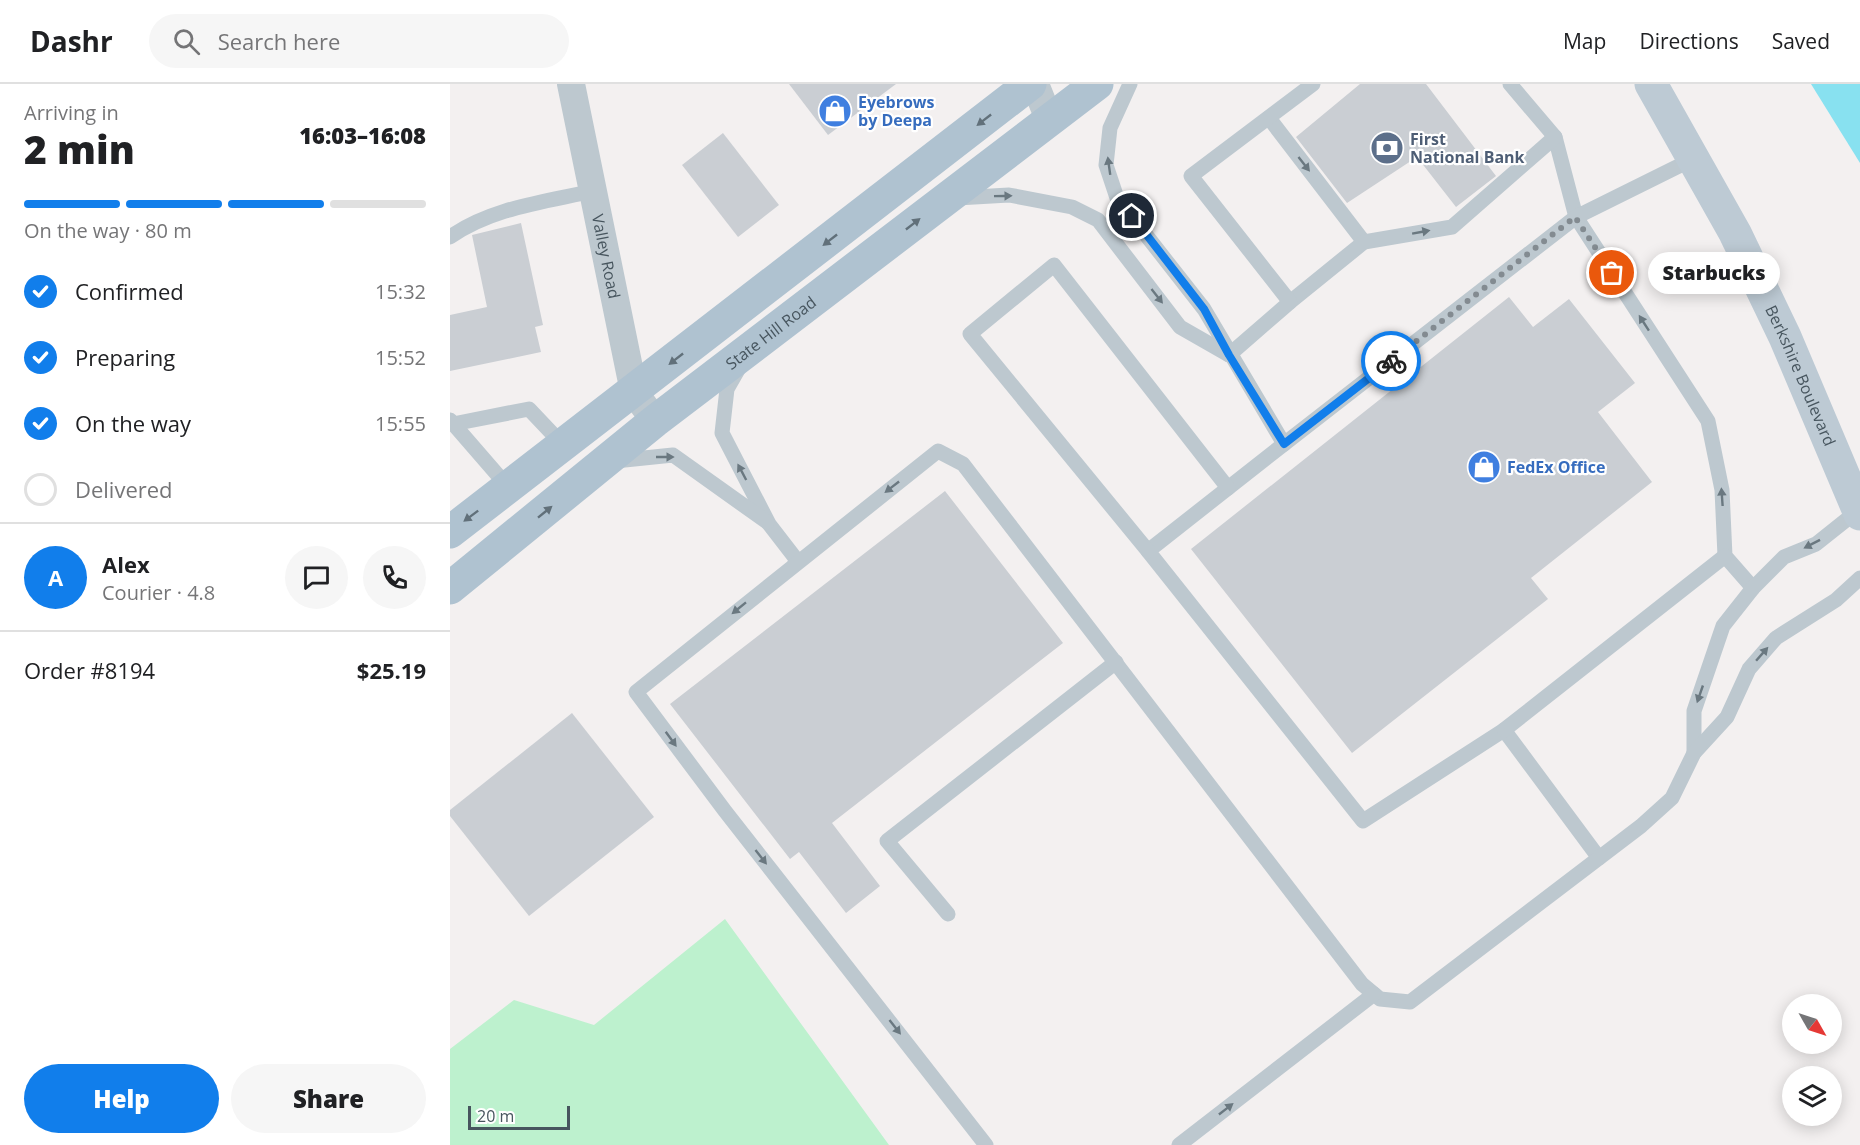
<!DOCTYPE html>
<html lang="en">
<head>
<meta charset="utf-8">
<style>
  body { margin:0; font-family:"Open Sans",sans-serif; background:#f6f6f6; color:#202124; height:100vh; display:flex; flex-direction:column; font-size:22px; white-space:nowrap }
  * { box-sizing:border-box; margin:0 }
  p { font-size:20px; color:#757577 }
  .icon { flex:none; width:33px; height:33px; fill:none; stroke:currentColor; stroke-width:2; stroke-linecap:round; stroke-linejoin:round }
  .map { position:relative; flex:1; overflow:hidden }
  .side { display:flex; flex-direction:column; background:#fff; width:450px }
  .side>* { flex:none }
  .needle { width:39px; rotate:129deg }
  .fabs { position:absolute; left:1332px; top:910px; display:grid; gap:12px }
  .fabs a { display:grid; place-items:center; width:60px; height:60px; border-radius:50%; background:#fff; box-shadow:0 3px 15px #0003; font-size:30px }
  .scale { position:absolute; left:18px; bottom:15px; width:102px; box-sizing:border-box; padding-left:6px; border:3px solid #47555e; border-top:0; font-size:16px; line-height:21px; white-space:nowrap; color:#47555e; -webkit-text-stroke:4px #fff; paint-order:stroke }
  .pin { position:absolute; display:grid; place-items:center; width:51px; height:51px; color:#fff; margin:-26px; border:3px solid #fff; border-radius:50%; box-shadow:0 2px 6px #0007 }
  .courier { position:absolute; display:grid; place-items:center; width:60px; height:60px; margin:-30px; border:4px solid #117eeb; border-radius:50%; background:#fff; color:#222; box-shadow:0 2px 8px #0007 }
  .bubble { position:absolute; height:42px; border-radius:21px; background:#fff; box-shadow:0 3px 15px #0003; font-size:20px; font-weight:800; line-height:42px; text-align:center }
  .summary em { font-style:normal; font-weight:800 }
  .summary div { display:flex; flex-direction:column-reverse }
  .summary { display:flex; align-items:center; justify-content:space-between; height:102px; padding:0 24px }
  h1 { font-size:39px; font-weight:800; line-height:45px }
  .bar { display:grid; grid-template-columns:repeat(4,1fr); gap:9px 6px; align-content:center; height:72px; padding:0 24px }
  .bar i { height:8px; border-radius:4px; background:#e0e0e0 }
  .bar .selected { background:#117eeb }
  .bar p { grid-column:span 4 }
  .line { display:flex; align-items:center; gap:15px; padding:0 24px; border-top:2px solid #e0e0e0 }
  .line div { flex:1 }
  .round { display:grid; place-items:center; flex:none; width:63px; height:63px; border-radius:32px; background:#f6f6f6 }
  ol { padding:0 24px; list-style:none }
  li { display:flex; align-items:center; gap:18px; height:66px }
  li p { margin-inline-start:auto }
  li .icon { padding:6px; border-radius:50%; background:#117eeb; color:#fff; stroke-width:4 }
  li:last-child { color:#757577 }
  li i { width:33px; height:33px; border:3px solid #e0e0e0; border-radius:50% }
  .primary-button { display:flex; gap:12px; margin-top:auto; padding:12px 24px }
  .primary-button a { flex:1; height:69px; border-radius:36px; background:#117eeb; color:#fff; font-size:24px; font-weight:800; line-height:69px; text-align:center }
  .primary-button a+a { background:#f6f6f6; color:#202124 }
  header { display:flex; align-items:center; gap:36px; box-sizing:border-box; height:84px; padding:0 30px; background:#fff; border-bottom:2px solid #e0e0e0 }
  header strong { font-size:28px }
  nav { display:flex; gap:33px; margin-inline-start:auto; font-size:21px }
  .search { width:420px; height:54px; background:#f6f6f6; display:flex; align-items:center; gap:15px; box-sizing:border-box; padding:0 21px; border-radius:33px; color:#757577; font-size:22px }
  main { display:flex; flex:1; min-height:0 }
  .map>svg:first-child { display:block }
  .green { fill:#bdf1ce }
  .water { fill:#88e1f0 }
  .building { fill:#caced3 }
  .lines { fill:none; stroke-linecap:round; stroke-linejoin:round }
  .lane { stroke:#bdc8cf; stroke-width:15 }
  .street { stroke:#bdc8cf; stroke-width:28 }
  .secondary { stroke:#bdcad4; stroke-width:33 }
  .primary { stroke:#afc2d0; stroke-width:33 }
  .oneway { fill:#61707a }
  .oneway2 { fill:#6a7880 }
  .done { stroke:#838b91; stroke-width:6; stroke-dasharray:0 10.8 }
  .route { stroke:#117eeb; stroke-width:8 }
  .labels { text-anchor:middle; stroke-width:4.5; stroke-linejoin:round; paint-order:stroke }
  .shop-label { font-size:16px; font-weight:bold; fill:#366cbe; stroke:#fff; text-anchor:start }
  .service-label { font-size:16px; font-weight:bold; fill:#4e5e75; stroke:#fff; text-anchor:start }
  .street-label { font-size:16px; fill:#47555e; stroke:#fff }
</style>
</head>
<body>
<header>
<strong>Dashr</strong>
<div class="search"><svg class="icon" aria-label="search" viewBox="0 0 24 24"><circle cx="10" cy="10" r="6"/><path d="M15 15l6 6"/></svg>Search here</div>
<nav><a>Map</a><a>Directions</a><a>Saved</a></nav>
</header>
<main>
<section class="side">
<div class="summary"><div><h1>2 min</h1><p>Arriving in</p></div><em>16:03–16:08</em></div>
<div class="bar"><i class="selected"></i><i class="selected"></i><i class="selected"></i><i></i><p>On the way · 80 m</p></div>
<ol>
<li><svg class="icon" aria-label="check" viewBox="0 0 24 24"><path d="M5 12l5 5 9-10"/></svg>Confirmed<p>15:32</p></li>
<li><svg class="icon" aria-label="check" viewBox="0 0 24 24"><path d="M5 12l5 5 9-10"/></svg>Preparing<p>15:52</p></li>
<li><svg class="icon" aria-label="check" viewBox="0 0 24 24"><path d="M5 12l5 5 9-10"/></svg>On the way<p>15:55</p></li>
<li><i></i>Delivered</li>
</ol>
<div class="line" style="height:108px"><b class="round" style="background:#117eeb;color:#fff">A</b><div><b>Alex</b><p>Courier · 4.8</p></div><a class="round"><svg class="icon" aria-label="chat" viewBox="0 0 24 24"><path d="M4 5h16v11H9l-5 4z"/></svg></a><a class="round"><svg class="icon" aria-label="phone" viewBox="0 0 24 24"><path d="M5 4h4l2 5-3 2q2 4 5 5l2-3 5 2v4C11 20 4 13 5 4z"/></svg></a></div>
<div class="line" style="height:78px"><div>Order #8194</div><b>$25.19</b></div>
<div class="primary-button"><a>Help</a><a>Share</a></div>
</section>
<div class="map">
<svg width="1410" height="1061" viewBox="0 0 1410 1061">
  <rect width="100%" height="100%" fill="#f3f0f0"/>
  <!-- green -->
  <polygon class="green" points="275,835 439,1061 0,1061 0,965 64,916 144,941"/>
  <!-- water -->
  <polygon class="water" points="1361,0 1410,0 1410,79"/>
  <!-- building -->
  <g class="building">
    <polygon points="339,0 446,0 378,51"/>
    <polygon points="910,0 976,0 1046,92 1006,123 967,73 897,119 846,53"/>
    <polygon points="273,49 329,121 288,153 232,81"/>
    <polygon points="71,139 93,241 85,243 91,268 0,287 0,231 37,223 22,151"/>
    <polygon points="1059,213 1083,243 1119,215 1185,299 1148,328 1202,398 1081,494 1098,515 902,669 741,465"/>
    <polygon points="495,407 613,559 382,739 430,802 396,829 349,768 340,775 220,620"/>
    <polygon points="122,629 204,733 79,832 0,732 0,726"/>
  </g>
  <g class="lines">
    <!-- lane -->
    <g class="lane">
      <polyline points="680,0 660,44 656,81 667,114 754,225 834,360 698,467 913,737 1054,646 1149,774"/>
      <polyline points="1060,0 1105,53 1126,133 1258,337 1272,406 1275,472 1303,504"/>
      <polyline points="819,34 914,158"/>
      <polyline points="507,114 559,111 622,123 648,136 730,243 779,271"/>
      <path d="M 0,153 C 41,124 94,118 143,107"/>
      <polyline points="840,218 914,158 1002,143 1105,53"/>
      <polyline points="779,271 840,218 741,92 863,0"/>
      <polyline points="289,284 277,305 272,349 319,440 346,475 345,479"/>
      <polyline points="0,336 59,404"/>
      <polyline points="3,340 79,325 114,362"/>
      <polyline points="834,360 1126,133 1245,74"/>
      <polyline points="165,377 223,371 317,438"/>
      <polyline points="698,467 520,250 604,181 778,404"/>
      <polyline points="1054,646 1275,472"/>
      <polyline points="1244,669 1244,627 1273,542 1303,504 1334,473 1366,460 1410,425"/>
      <polyline points="498,830 437,757 666,578"/>
      <polyline points="536,1061 275,727 186,608 488,367 513,380 912,900 930,915 960,918 1191,742 1222,714 1244,669 1277,633 1299,585 1326,554 1386,516 1410,494"/>
      <polyline points="729,1061 924,910"/>
    </g>
    <!-- street -->
    <g class="street">
      <path id="s1" d="M 121,0 L 184,308 L 205,337"/>
      <polyline points="585,0 599,35"/>
    </g>
    <!-- secondary -->
    <path class="secondary" id="s2" d="M 1201,0 L 1285,149 L 1335,253 L 1410,430"/>
    <!-- primary -->
    <g class="primary">
      <polyline points="0,448 580,0"/>
      <path id="s3" d="M 0,504 L 205,337 L 647,0"/>
    </g>
  </g>
  <!-- one-way arrows -->
  <defs><path id="oneway-solid" d="M-6-.8H1V-3.2L6.5 0L1 3.2V.8H-6Z" transform="scale(1.5)"/></defs>
  <g class="oneway">
    <use href="#oneway-solid" transform="translate(534 36) rotate(142)"/>
    <use href="#oneway-solid" transform="translate(463 140) rotate(-38)"/>
    <use href="#oneway-solid" transform="translate(380 156) rotate(142)"/>
    <use href="#oneway-solid" transform="translate(226 275) rotate(142)"/>
    <use href="#oneway-solid" transform="translate(95 428) rotate(-39)"/>
    <use href="#oneway-solid" transform="translate(21 432) rotate(143)"/>
  </g>
  <g class="oneway2">
    <use href="#oneway-solid" transform="translate(854 80) rotate(52)"/>
    <use href="#oneway-solid" transform="translate(659 82) rotate(-98)"/>
    <use href="#oneway-solid" transform="translate(553 112) rotate(-1)"/>
    <use href="#oneway-solid" transform="translate(971 148) rotate(-10)"/>
    <use href="#oneway-solid" transform="translate(707 212) rotate(52)"/>
    <use href="#oneway-solid" transform="translate(1194 239) rotate(-123)"/>
    <use href="#oneway-solid" transform="translate(215 373)"/>
    <use href="#oneway-solid" transform="translate(292 388) rotate(-118)"/>
    <use href="#oneway-solid" transform="translate(442 403) rotate(142)"/>
    <use href="#oneway-solid" transform="translate(1272 413) rotate(-94)"/>
    <use href="#oneway-solid" transform="translate(1362 460) rotate(153)"/>
    <use href="#oneway-solid" transform="translate(289 524) rotate(141)"/>
    <use href="#oneway-solid" transform="translate(1312 570) rotate(-49)"/>
    <use href="#oneway-solid" transform="translate(1250 610) rotate(109)"/>
    <use href="#oneway-solid" transform="translate(221 655) rotate(54)"/>
    <use href="#oneway-solid" transform="translate(311 773) rotate(52)"/>
    <use href="#oneway-solid" transform="translate(445 943) rotate(52)"/>
    <use href="#oneway-solid" transform="translate(776 1025) rotate(-38)"/>
  </g>
  <g class="lines">
    <!-- done -->
    <polyline class="done" points="941,277 1125,133 1162,189"/>
    <!-- route -->
    <polyline class="route" points="682,132 754,225 779,271 834,360 941,277"/>
  </g>
  <!-- icons -->
  <defs>
    <symbol id="shop-disc" viewBox="-11 -11 22 22"><circle r="9.5" fill="#3f7fe0" stroke="#fff"/><path d="M-5-2.5h2.3a2.7 3.5 0 0 1 5.4 0H5L5.5 6h-11ZM-1.5-2.5h3a1.5 2.3 0 0 0-3 0Z" fill="#fff"/></symbol>
    <symbol id="bank-disc" viewBox="-11 -11 22 22"><circle r="9.5" fill="#5c6f8a" stroke="#fff"/><path d="M-6-4H6V4H-6ZM0-2.3a2.3 2.3 0 1 0 0 4.6a2.3 2.3 0 1 0 0-4.6Z" fill="#fff"/></symbol>
  </defs>
  <g fill-rule="evenodd">
    <use href="#shop-disc" x="366" y="8" width="38" height="38"/>
    <use href="#bank-disc" x="918" y="45" width="38" height="38"/>
    <use href="#shop-disc" x="1015" y="364" width="38" height="38"/>
  </g>
  <g class="labels">
    <!-- shop labels -->
    <g class="shop-label">
      <text x="408" y="24">Eyebrows<tspan x="408" dy="18">by Deepa</tspan></text>
      <text x="1057" y="389">FedEx Office</text>
    </g>
    <!-- service labels -->
    <g class="service-label">
      <text x="960" y="61">First<tspan x="960" dy="18">National Bank</tspan></text>
    </g>
    <!-- street labels -->
    <g class="street-label">
      <text dy="6" stroke="none"><textPath href="#s1" startOffset="176">Valley Road</textPath></text>
      <text dy="6" stroke="none"><textPath href="#s3" startOffset="410">State Hill Road</textPath></text>
      <text dy="6" stroke="none"><textPath href="#s2" startOffset="328">Berkshire Boulevard</textPath></text>
    </g>
  </g>
</svg>
<div class="fabs">
<a><svg class="needle" viewBox="-14 -14 28 28"><path d="M0-13l5 13h-10z" fill="#e53935"/><path d="M0 13l5-13h-10z" fill="#757577"/></svg></a>
<a><svg class="icon" aria-label="layers" viewBox="0 0 24 24"><path d="M12 4l9 5-9 5-9-5zM3 14l9 5 9-5"/></svg></a>
</div>
<div class="scale">20 m</div>
<div class="pin" style="left:1162px;top:189px;background:#ea580c"><svg class="icon" aria-label="bag" viewBox="0 0 24 24"><path d="M5 8h14l-1 12H6zM9 8a3 3 0 0 1 6 0"/></svg></div>
<div class="pin" style="left:682px;top:132px;background:#1f2937"><svg class="icon" aria-label="home" viewBox="0 0 24 24"><path d="M3 11l9-7 9 7M6 9v11h12V9"/></svg></div>
<div class="courier" style="left:941px;top:277px"><svg class="icon" aria-label="bike" viewBox="0 0 24 24"><circle cx="6" cy="16" r="4"/><circle cx="18" cy="16" r="4"/><path d="M6 16l4-8h5l3 8M10 8l3 8H6M13 5h3"/></svg></div>
<div class="bubble" style="left:1198px;top:168px;width:132px">Starbucks</div>
</div>
</main>
</body>
</html>
